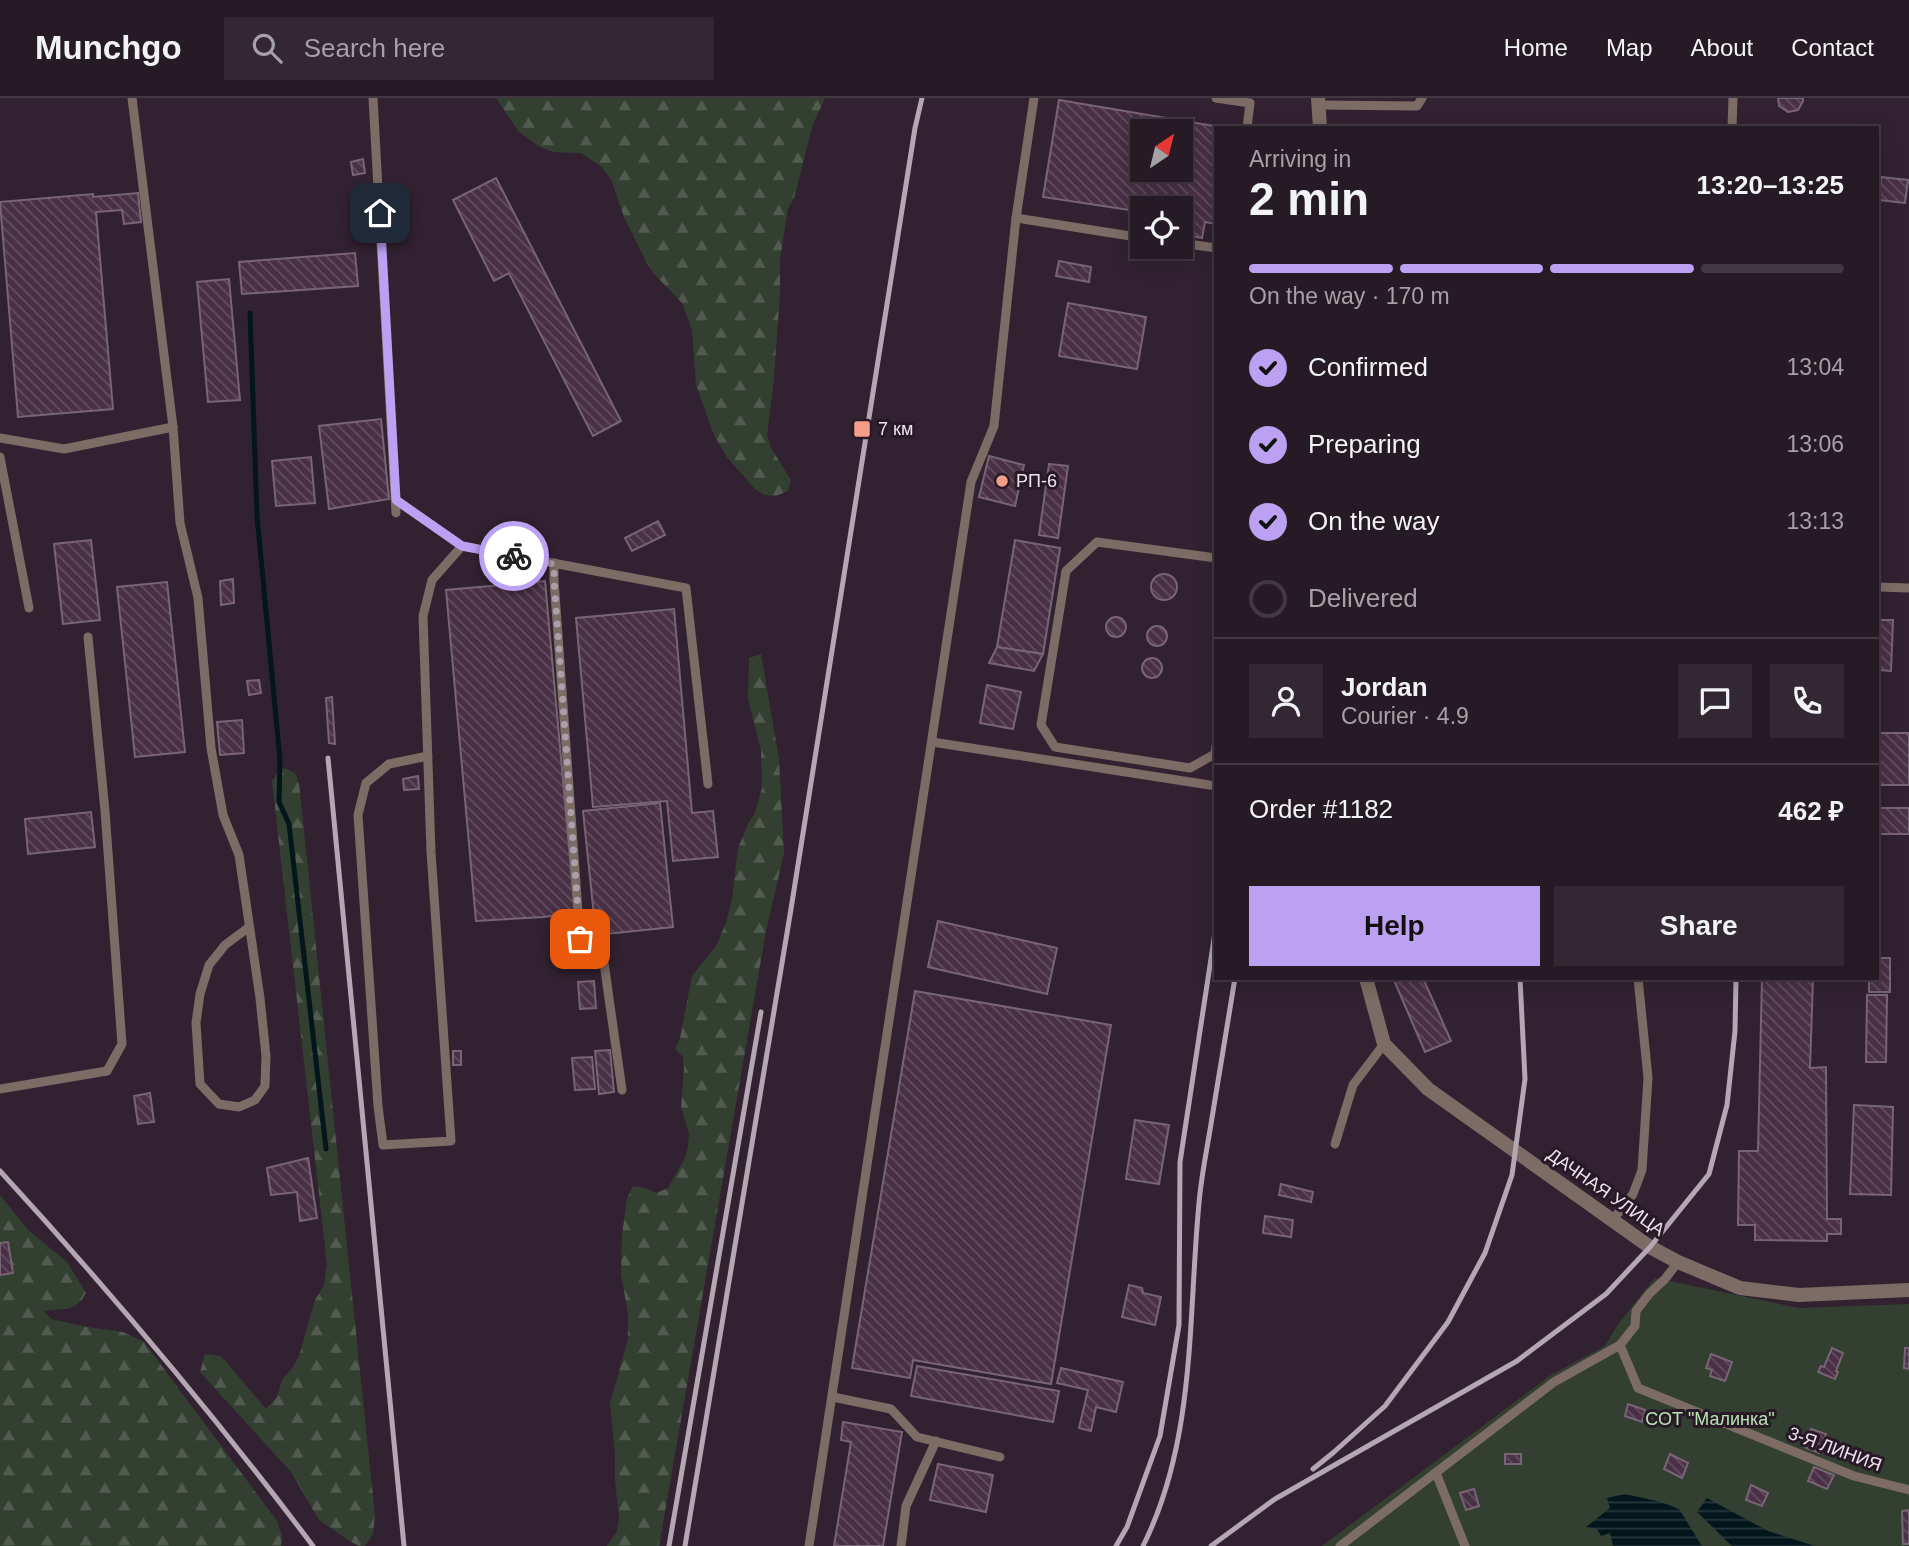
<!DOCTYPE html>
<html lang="en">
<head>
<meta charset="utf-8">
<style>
  body { margin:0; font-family:Arial,sans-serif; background:#322732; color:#f1f3f6; height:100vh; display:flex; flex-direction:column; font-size:26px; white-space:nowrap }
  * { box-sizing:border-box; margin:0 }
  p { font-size:23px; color:#a4a1a7 }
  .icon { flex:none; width:38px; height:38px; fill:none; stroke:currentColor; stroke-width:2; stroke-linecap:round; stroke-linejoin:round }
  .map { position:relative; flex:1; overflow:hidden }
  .details { position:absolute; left:1214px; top:28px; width:665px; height:854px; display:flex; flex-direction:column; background:#261a25; border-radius:0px; box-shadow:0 4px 18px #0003,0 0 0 2px #423842 }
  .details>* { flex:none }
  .needle { width:46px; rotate:35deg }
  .controls { position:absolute; left:1130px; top:21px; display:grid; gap:14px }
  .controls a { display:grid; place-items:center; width:63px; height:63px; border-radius:0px; background:#261a25; box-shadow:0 4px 18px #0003,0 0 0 2px #423842; font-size:35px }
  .pin { position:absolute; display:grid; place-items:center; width:60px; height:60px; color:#fff; margin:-30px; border-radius:14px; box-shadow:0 4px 10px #0006 }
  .courier { position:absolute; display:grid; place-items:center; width:70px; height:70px; margin:-35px; border:5px solid #bca0f2; border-radius:50%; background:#fff; color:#222; box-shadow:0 2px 9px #0007 }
  .head em { font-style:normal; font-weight:700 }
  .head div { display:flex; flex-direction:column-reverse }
  .head { display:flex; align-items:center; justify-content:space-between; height:119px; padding:0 35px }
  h1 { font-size:46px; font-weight:700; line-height:52px }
  .bar { display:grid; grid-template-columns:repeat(4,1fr); gap:10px 7px; align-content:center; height:84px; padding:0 35px }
  .bar i { height:9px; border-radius:5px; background:#423842 }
  .bar .on { background:#bca0f2 }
  .bar p { grid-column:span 4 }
  .line { display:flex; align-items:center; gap:18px; padding:0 35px; border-top:2px solid #423842 }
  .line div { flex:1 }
  .round { display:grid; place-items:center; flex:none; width:74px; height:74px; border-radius:0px; background:#322732 }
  ol { padding:0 35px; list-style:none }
  li { display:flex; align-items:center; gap:21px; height:77px }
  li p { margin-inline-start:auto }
  li .icon { padding:7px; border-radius:50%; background:#bca0f2; color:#111; stroke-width:4 }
  li:last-child { color:#a4a1a7 }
  li i { width:38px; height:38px; border:4px solid #423842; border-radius:50% }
  .action { display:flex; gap:14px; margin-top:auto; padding:14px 35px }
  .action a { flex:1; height:80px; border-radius:0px; background:#bca0f2; color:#111; font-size:28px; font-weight:700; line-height:80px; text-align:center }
  .action a+a { background:#322732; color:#f1f3f6 }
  header { display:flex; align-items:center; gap:42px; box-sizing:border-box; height:98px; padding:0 35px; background:#261a25; border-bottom:2px solid #423842 }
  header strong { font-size:33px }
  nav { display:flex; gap:38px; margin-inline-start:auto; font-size:24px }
  .search { width:490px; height:63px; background:#322732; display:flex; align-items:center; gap:18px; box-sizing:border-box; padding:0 24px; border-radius:0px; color:#a4a1a7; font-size:26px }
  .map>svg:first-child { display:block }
  .forest { fill:url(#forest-firs) }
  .green { fill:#334031 }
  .water { fill:url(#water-rules) }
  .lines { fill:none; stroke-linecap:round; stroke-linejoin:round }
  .stream { stroke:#02161c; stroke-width:5 }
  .building { fill:url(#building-back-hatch); stroke:#786474; stroke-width:2; fill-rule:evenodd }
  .lane { stroke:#7c6c65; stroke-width:9 }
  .street { stroke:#7c6c65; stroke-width:14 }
  .rail { stroke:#b4a7b3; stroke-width:5 }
  .done { stroke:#ac9fab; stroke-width:7; stroke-dasharray:0 12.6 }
  .route { stroke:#bca0f2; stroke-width:9 }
  .poi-dot { fill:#f49e89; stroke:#281927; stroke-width:2.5 }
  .labels { text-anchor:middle; stroke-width:6; stroke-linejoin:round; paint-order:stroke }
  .poi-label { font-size:18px; fill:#eee3ed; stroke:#281927; text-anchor:start }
  .street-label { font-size:18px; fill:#eee3ed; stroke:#281927 }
  .park-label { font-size:18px; fill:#b8e3b2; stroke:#281927 }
</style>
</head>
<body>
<header>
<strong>Munchgo</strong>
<div class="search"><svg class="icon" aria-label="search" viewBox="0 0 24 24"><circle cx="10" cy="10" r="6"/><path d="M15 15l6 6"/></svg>Search here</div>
<nav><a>Home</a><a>Map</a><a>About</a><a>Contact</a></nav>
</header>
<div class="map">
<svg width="1909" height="1448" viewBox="0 0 1909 1448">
  <defs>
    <pattern id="forest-firs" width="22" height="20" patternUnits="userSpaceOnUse" patternTransform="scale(1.75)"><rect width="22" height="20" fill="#334031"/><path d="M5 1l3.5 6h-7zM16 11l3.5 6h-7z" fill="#515b4f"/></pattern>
    <pattern id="water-rules" width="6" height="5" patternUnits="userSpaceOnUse" patternTransform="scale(1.75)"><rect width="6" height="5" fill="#02161c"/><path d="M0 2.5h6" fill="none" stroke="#27383d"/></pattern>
    <pattern id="building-back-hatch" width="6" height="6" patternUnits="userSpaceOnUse" patternTransform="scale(1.75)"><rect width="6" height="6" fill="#493045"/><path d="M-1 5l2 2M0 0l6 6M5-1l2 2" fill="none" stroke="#644e60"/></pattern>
  </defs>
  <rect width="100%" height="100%" fill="#322231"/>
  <!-- forest -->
  <g class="forest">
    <polygon points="496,0 825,0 813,26 794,100 788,111 780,161 780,195 774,280 767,338 771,350 791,382 788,393 776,398 764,397 754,390 727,359 714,337 696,287 692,232 682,205 655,177 648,167 624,119 611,81 602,69 581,55 553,54 540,49 519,34"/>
    <polygon points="761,556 779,661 784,755 766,833 659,1448 607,1448 617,1433 619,1420 615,1382 615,1357 610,1306 628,1241 628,1216 621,1176 622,1137 627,1100 633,1088 645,1090 656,1095 668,1090 685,1060 688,1048 689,1035 681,1009 684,971 683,959 675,951 680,940 692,878 716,848 726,825 732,800 738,750 748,726 755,715 762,690 761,652 748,600 749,560"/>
    <polygon points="282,669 295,675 299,685 375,1418 373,1436 365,1448 359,1448 348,1442 319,1422 291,1374 200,1274 205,1256 221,1258 266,1311 277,1299 282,1282 293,1269 300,1255 315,1202 324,1187 327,1166 272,683"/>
    <path d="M 0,1097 L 28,1132 L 67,1164 L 86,1195 C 75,1216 63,1209 44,1213 L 51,1221 L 87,1229 L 123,1234 L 144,1244 L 277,1423 L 282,1437 L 281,1448 L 0,1448 Z"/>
  </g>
  <!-- green -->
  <polygon class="green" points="1655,1180 1799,1210 1909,1206 1909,1448 1322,1448 1551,1277 1605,1248 1619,1225"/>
  <!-- water -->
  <g class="water">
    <polygon points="1625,1396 1661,1404 1679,1411 1702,1448 1613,1448 1610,1435 1601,1438 1597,1431 1586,1429 1610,1410 1607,1400"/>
    <polygon points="1707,1400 1768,1433 1815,1448 1732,1448 1697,1414"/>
  </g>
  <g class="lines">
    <!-- stream -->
    <polyline class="stream" points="250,215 257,418 280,662 279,704 289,726 326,1051"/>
  </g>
  <!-- building -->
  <g class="building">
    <polygon points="1778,0 1803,0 1803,3 1798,12 1788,14 1779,8"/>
    <path d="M 1059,2 L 1226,30 L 1216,30 L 1216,126 L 1205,124 L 1202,140 L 1181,136 L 1181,110 L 1143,110 L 1143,114 L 1043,99 ZM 1143,33 L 1181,33 L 1181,72 L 1143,72 Z"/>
    <polygon points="363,61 365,75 353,77 351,64"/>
    <polygon points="1881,79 1908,82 1905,105 1879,102"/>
    <polygon points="496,80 621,323 593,338 509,175 494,183 453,102"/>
    <polygon points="138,95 141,124 124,126 122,112 96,114 113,311 18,319 0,104 93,96 93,99"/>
    <polygon points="355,155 358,188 242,196 239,164"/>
    <polygon points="1059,163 1091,169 1089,184 1056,178"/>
    <polygon points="229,181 240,302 208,304 197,184"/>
    <polygon points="1068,205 1146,219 1137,271 1059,258"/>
    <polygon points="381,321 389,401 329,411 319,328"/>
    <polygon points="989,358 1024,367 1015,408 979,399"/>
    <polygon points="311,359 315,405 276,408 272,363"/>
    <polygon points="1049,366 1068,368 1058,440 1039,437"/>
    <polygon points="658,423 665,437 632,453 625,440"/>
    <polygon points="91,442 100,522 63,526 54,446"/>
    <polygon points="1015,442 1060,450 1043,556 997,549"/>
    <circle cx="1164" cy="489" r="13"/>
    <polygon points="233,481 234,505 221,507 220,483"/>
    <polygon points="545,483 575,815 543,819 476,823 446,492"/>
    <polygon points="167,484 185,654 135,659 117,489"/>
    <polygon points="674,511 692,715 713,713 718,759 673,763 667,703 593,709 576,520"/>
    <circle cx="1116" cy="529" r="10"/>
    <polygon points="1878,522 1893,522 1891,573 1878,572"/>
    <circle cx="1157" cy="538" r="10"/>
    <polygon points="997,549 1043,556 1034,573 989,565"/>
    <circle cx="1152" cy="570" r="10"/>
    <polygon points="259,582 261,595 249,597 247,583"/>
    <polygon points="987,587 1021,594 1013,631 980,625"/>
    <polygon points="332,599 335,646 329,645 326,600"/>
    <polygon points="242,622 244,655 220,657 217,624"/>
    <rect x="1878" y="635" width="31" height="52"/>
    <polygon points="418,678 419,691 404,692 403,681"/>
    <polygon points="660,705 673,829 596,837 583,713"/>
    <rect x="1878" y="710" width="31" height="26"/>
    <polygon points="91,714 95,749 28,756 25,721"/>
    <polygon points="938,823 1057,850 1047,896 928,869"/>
    <polygon points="1878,860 1890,860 1890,894 1869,894 1869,880 1878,880"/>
    <polygon points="1393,880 1423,880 1451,943 1425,954"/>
    <polygon points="1762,880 1813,880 1810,970 1826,969 1827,1121 1841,1121 1841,1136 1827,1136 1827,1143 1755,1142 1755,1127 1738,1127 1739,1053 1758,1053"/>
    <polygon points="594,883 596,910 580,911 578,884"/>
    <polygon points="915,893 1111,927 1051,1286 913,1262 910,1280 852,1270"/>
    <polygon points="1867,897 1887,897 1886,964 1866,964"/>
    <polygon points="610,952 614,994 599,996 595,953"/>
    <rect x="453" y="953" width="8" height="14"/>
    <polygon points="592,959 595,991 575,992 572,960"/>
    <polygon points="150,995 154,1024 138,1026 134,998"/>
    <polygon points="1854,1007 1893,1009 1891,1097 1850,1096"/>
    <polygon points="1135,1022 1169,1027 1159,1086 1126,1081"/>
    <polygon points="308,1060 317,1120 300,1123 297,1094 271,1097 267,1070"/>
    <polygon points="1281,1086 1313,1094 1311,1104 1279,1097"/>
    <polygon points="1265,1118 1293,1122 1291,1139 1263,1135"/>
    <polygon points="8,1144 13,1175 0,1177 0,1145"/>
    <polygon points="1129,1187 1142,1190 1143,1195 1161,1199 1155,1227 1122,1219"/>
    <polygon points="1832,1250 1843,1255 1836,1273 1838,1274 1835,1281 1818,1274 1821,1268 1824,1269"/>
    <polygon points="1905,1250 1909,1250 1909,1271 1904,1270"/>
    <polygon points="1711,1256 1732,1264 1725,1283 1710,1278 1712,1272 1706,1270"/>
    <polygon points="917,1268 1059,1293 1053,1324 911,1298"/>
    <polygon points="1061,1270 1123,1284 1116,1314 1096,1309 1091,1333 1079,1330 1088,1292 1057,1285"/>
    <polygon points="1628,1306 1645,1312 1642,1324 1625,1318"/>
    <polygon points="843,1324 902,1334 883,1448 834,1448 851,1344 841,1342"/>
    <polygon points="1811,1331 1826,1336 1819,1355 1804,1349"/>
    <rect x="1505" y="1356" width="16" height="10"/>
    <polygon points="1670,1356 1688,1365 1682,1380 1664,1371"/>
    <polygon points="938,1366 993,1377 986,1414 930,1402"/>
    <polygon points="1814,1369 1834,1377 1827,1391 1808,1383"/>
    <polygon points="1751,1387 1768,1395 1762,1408 1746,1402"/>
    <polygon points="1474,1391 1479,1408 1466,1412 1460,1395"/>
    <polygon points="1909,1412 1909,1446 1903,1446 1902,1413"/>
  </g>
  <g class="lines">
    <!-- lane -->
    <g class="lane">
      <polyline points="132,0 173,329 180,425 198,500 211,650 223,717 239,757 260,900 266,958 265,988 255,1002 239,1009 219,1006 200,986 196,925 200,896 209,867 225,847 249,829"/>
      <polyline points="373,0 396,415"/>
      <polyline points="1034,0 1016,120 1143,140"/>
      <polyline points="1216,0 1250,5 1247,30"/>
      <polyline points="1319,7 1417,8 1422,0"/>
      <polyline points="1732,30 1733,0"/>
      <polyline points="1181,145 1216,150"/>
      <polyline points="0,340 64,351 173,329"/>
      <polyline points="0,359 29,510"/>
      <polyline points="396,402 462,448 686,490 708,686"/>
      <polyline points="1216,460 1097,444 1066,473 1041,627 1055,649 1190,670 1215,656 1216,648"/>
      <polyline points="554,465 554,482 580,841 603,858 622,992"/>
      <polyline points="1878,489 1909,490"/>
      <polyline points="932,644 1216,688"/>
      <polyline points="428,658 389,666 366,685 358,717 378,1008 383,1047 451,1043 431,754 423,518 432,482 462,448"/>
      <polyline points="0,991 107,973 122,946 105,713 88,539"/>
      <polyline points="1335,1046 1353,987 1384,946"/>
      <polyline points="1612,1123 1633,1096 1642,1072 1648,980 1638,880"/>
      <polyline points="1620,1247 1638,1290 1854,1378 1909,1392"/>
      <polyline points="833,1299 891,1311 917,1339 1000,1359"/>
      <polyline points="1436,1375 1465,1448"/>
      <polyline points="809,1448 971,384 994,328 1016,120"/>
      <polyline points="901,1448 906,1408 936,1343"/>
      <polyline points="1340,1448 1554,1284 1620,1247 1635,1228 1636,1213 1649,1196 1665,1181 1678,1164"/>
    </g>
    <!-- street -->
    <g class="street">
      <polyline points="1318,0 1320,30"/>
      <polyline points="1366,880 1384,946 1428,991 1650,1149 1678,1164 1740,1190 1799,1197 1909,1192"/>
    </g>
    <!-- rail -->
    <g class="rail">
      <polyline points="328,660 404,1448"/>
      <path d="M 0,1073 C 110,1193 215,1318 313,1448"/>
      <polyline points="1313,1371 1334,1354 1385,1308 1448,1224 1485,1155 1512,1077 1525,981 1520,880"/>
      <polyline points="669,1448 761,914"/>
      <polyline points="685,1448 791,811 915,30 922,0"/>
      <polyline points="1116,1448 1127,1429 1160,1338 1179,1227 1180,1064 1216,828"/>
      <path d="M 1143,1448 C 1196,1342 1188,1220 1199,1105 C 1201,1081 1206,1056 1210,1032 C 1218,981 1227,931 1235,880"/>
      <polyline points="1211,1448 1275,1401 1517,1263 1606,1196 1650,1149 1709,1076 1727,1007 1735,933 1736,880"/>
    </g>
  </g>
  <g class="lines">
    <!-- done -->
    <polyline class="done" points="514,458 554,466 554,482 580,841"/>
    <!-- route -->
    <polyline class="route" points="380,115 396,402 462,448 514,458"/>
  </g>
  <!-- markers -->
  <g class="poi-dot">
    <rect x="853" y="322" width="18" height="18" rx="3.5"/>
    <circle cx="1002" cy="383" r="7"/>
  </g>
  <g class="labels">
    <!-- poi labels -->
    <g class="poi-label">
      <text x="878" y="337">7 км</text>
      <text x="1016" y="389">РП-6</text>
    </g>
    <!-- street labels -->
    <g class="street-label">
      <text transform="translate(1606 1094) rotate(35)" y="6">ДАЧНАЯ УЛИЦА</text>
      <text transform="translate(1835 1351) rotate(20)" y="6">3-Я ЛИНИЯ</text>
    </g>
    <!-- park labels -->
    <g class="park-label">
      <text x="1710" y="1327">СОТ "Малинка"</text>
    </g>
  </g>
</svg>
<div class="controls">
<a><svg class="needle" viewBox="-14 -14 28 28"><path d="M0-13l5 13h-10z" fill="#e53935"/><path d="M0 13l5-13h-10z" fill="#a4a1a7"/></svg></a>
<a><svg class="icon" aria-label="locate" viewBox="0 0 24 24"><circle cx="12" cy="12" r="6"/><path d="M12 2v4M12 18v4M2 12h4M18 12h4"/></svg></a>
</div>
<div class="pin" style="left:580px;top:841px;background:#ea580c"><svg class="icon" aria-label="bag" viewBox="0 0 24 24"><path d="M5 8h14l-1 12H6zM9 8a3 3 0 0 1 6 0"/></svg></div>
<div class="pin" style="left:380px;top:115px;background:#1f2937"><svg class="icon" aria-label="home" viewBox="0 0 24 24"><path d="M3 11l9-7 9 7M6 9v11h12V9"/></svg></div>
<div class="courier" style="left:514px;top:458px"><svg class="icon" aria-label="bike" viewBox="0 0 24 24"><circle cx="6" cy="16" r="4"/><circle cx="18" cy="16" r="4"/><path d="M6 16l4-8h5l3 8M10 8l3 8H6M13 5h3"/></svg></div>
<section class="details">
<div class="head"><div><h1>2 min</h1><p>Arriving in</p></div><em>13:20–13:25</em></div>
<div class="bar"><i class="on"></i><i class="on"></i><i class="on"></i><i></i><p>On the way · 170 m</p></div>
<ol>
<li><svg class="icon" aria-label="check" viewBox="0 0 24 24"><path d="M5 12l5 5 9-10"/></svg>Confirmed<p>13:04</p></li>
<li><svg class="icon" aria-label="check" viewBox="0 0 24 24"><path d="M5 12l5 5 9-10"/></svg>Preparing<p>13:06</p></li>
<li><svg class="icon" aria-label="check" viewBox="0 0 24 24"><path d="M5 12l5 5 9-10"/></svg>On the way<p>13:13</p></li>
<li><i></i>Delivered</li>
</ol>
<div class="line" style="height:126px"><a class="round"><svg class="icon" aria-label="person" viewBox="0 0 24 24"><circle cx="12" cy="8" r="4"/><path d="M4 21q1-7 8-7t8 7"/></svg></a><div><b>Jordan</b><p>Courier · 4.9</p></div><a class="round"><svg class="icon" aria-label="chat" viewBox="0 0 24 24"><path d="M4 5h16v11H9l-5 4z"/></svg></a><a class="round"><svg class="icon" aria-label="phone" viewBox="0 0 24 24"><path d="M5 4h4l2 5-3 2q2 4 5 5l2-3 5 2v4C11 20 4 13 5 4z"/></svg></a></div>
<div class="line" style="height:91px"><div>Order #1182</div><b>462 ₽</b></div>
<div class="action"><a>Help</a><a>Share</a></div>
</section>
</div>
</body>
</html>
